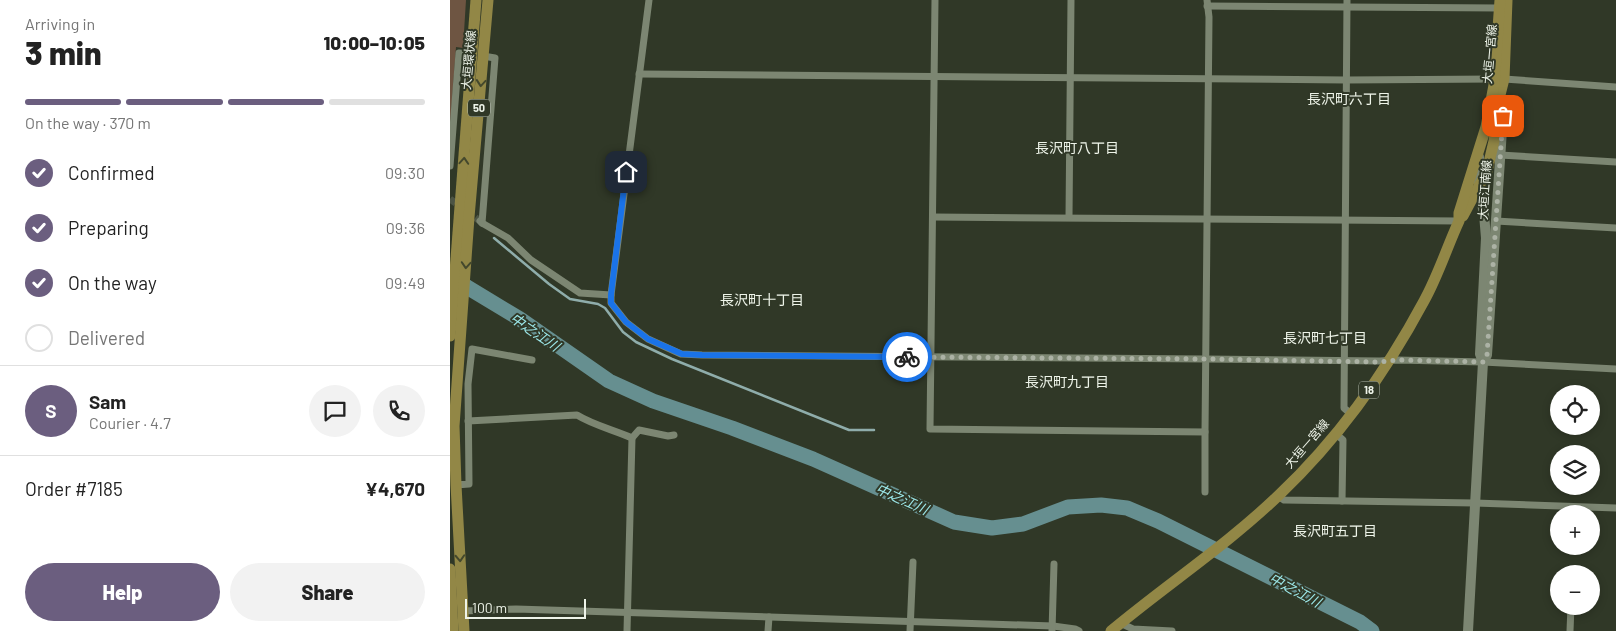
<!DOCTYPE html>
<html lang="en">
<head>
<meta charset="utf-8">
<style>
  body { margin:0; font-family:Barlow,"Noto Sans JP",sans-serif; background:#f2f2f2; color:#222; height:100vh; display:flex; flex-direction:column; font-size:19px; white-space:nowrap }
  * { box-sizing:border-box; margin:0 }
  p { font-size:16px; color:#767676 }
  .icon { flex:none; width:28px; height:28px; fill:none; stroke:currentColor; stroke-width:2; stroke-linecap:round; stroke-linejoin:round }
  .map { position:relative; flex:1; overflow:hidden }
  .side { display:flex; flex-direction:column; background:#fff; width:450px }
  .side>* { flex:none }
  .controls { position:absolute; left:1100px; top:385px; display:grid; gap:10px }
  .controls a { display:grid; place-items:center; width:50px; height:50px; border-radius:50%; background:#fff; box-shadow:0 2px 8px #0003; font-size:25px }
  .scale { position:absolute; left:15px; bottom:12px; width:121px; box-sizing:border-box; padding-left:5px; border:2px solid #eef4e9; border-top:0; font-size:14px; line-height:18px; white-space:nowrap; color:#eef4e9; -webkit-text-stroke:4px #303827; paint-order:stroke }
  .pin { position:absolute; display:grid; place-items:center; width:42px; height:42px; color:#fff; margin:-21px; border-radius:10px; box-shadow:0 2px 8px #0006 }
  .courier { position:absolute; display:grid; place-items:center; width:50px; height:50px; margin:-25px; border:4px solid #1a73e8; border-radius:50%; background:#fff; color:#222; box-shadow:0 1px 6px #0007 }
  .head em { font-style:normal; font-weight:800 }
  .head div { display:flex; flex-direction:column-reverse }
  .head { display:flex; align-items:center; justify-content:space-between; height:85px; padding:0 25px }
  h1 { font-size:32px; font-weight:800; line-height:38px }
  .bar { display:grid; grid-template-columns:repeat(4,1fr); gap:8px 5px; align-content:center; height:60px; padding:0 25px }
  .bar i { height:6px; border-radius:4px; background:#e0e0e0 }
  .bar .active { background:#6b5e7f }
  .bar p { grid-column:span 4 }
  .line { display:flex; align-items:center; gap:12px; padding:0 25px; border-top:1px solid #e0e0e0 }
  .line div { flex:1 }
  .round { display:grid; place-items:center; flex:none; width:52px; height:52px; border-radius:26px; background:#f2f2f2 }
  ol { padding:0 25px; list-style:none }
  li { display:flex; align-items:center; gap:15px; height:55px }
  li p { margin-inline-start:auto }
  li .icon { padding:5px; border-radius:50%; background:#6b5e7f; color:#fff; stroke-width:4 }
  li:last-child { color:#767676 }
  li i { width:28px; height:28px; border:2px solid #e0e0e0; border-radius:50% }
  .button { display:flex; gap:10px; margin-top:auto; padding:10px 25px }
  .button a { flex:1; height:58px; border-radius:30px; background:#6b5e7f; color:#fff; font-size:20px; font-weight:800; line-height:58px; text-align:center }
  .button a+a { background:#f2f2f2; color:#222 }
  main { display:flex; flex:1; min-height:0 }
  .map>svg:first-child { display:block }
  .green { fill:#6e5542 }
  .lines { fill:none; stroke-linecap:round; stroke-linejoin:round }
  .stream { stroke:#8fadab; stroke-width:2.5 }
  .river { stroke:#668f90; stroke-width:15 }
  .minor-tunnel { stroke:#4c5444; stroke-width:7; stroke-dasharray:7 3.5; stroke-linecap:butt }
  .minor { stroke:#7c8672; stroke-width:7 }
  .secondary { stroke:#7c8672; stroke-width:10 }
  .primary { stroke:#928746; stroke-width:11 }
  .oneway { stroke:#44482d }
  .done { stroke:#acb2a5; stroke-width:5; stroke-dasharray:0 9 }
  .route { stroke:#1a73e8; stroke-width:6 }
  .labels { text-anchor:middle; stroke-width:4; stroke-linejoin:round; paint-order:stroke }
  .shield { fill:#303827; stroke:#b5bcaf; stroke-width:1 }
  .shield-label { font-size:11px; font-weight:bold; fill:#eef4e9 }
  .street-label { font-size:12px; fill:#eef4e9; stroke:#303827 }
  .neighbourhood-label { font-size:14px; fill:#eef4e9; stroke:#303827 }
  .water-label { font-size:14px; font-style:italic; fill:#9de9eb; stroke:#303827 }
</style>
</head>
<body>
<main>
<section class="side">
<div class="head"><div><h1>3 min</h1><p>Arriving in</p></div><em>10:00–10:05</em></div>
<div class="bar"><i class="active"></i><i class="active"></i><i class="active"></i><i></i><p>On the way · 370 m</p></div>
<ol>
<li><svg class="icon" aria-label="check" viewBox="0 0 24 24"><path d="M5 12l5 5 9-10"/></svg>Confirmed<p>09:30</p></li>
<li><svg class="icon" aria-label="check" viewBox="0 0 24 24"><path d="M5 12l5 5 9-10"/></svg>Preparing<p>09:36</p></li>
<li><svg class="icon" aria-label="check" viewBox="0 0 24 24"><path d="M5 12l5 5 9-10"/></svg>On the way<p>09:49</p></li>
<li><i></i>Delivered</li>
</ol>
<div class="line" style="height:90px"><b class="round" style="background:#6b5e7f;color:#fff">S</b><div><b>Sam</b><p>Courier · 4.7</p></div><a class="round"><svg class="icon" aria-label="chat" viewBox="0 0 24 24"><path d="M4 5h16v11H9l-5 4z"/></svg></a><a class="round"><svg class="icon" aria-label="phone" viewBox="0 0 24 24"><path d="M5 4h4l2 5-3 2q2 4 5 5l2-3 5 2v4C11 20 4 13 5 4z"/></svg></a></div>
<div class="line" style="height:65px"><div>Order #7185</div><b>¥4,670</b></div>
<div class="button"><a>Help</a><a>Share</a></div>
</section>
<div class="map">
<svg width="1166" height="631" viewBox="0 0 1166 631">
  <rect width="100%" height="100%" fill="#303827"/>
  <!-- green -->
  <polygon class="green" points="0,0 16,0 13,48 6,47 0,128"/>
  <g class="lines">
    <!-- stream -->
    <polyline class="stream" points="44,238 99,284 120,299 148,304 155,308 173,332 186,342 222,359 399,430 424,430"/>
    <!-- river -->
    <polyline class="river" points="4,277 17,287 70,319 159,381 203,401 282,428 363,459 504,522 542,528 573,524 618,507 651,505 677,508 708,521 910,622 922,631"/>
    <!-- minor-tunnel -->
    <polyline class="minor-tunnel" points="0,199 30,221"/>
    <!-- minor -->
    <g class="minor">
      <polyline points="485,0 480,429 755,432 759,17 757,0"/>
      <polyline points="897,0 894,408 901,414"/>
      <polyline points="757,6 1049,8"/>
      <polyline points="189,74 896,80 1045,79"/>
      <polyline points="1054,79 1166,87"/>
      <polyline points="1050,155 1166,162"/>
      <polyline points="0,166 9,53 22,54"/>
      <polyline points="483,217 1009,221"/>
      <polyline points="619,217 621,0"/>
      <polyline points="30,221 32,223 45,58 33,56"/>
      <polyline points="1046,221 1166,228"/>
      <polyline points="32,223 58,238 81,260 130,293 161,295 199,0"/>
      <polyline points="161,295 161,303 176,322 198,339 231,354 252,355 756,359 930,361 947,360 1033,362 1166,369"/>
      <path d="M 18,421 L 127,415 C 143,425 164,430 182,438 L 189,430 L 218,436 L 224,435"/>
      <polyline points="886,434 893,440 892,501"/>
      <polyline points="6,485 19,484 18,384 22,349 82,360"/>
      <polyline points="755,492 755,432"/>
      <polyline points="828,496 834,500 1025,503 1166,508"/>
      <polyline points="13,611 66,609 603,626 625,629 629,631"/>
      <polyline points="670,623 683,629 722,631"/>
      <polyline points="177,631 182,438"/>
      <polyline points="318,631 319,617"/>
      <polyline points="460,631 463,562"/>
      <polyline points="602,631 604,564"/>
      <polyline points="1120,631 1121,606"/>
    </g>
    <!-- secondary -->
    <g class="secondary">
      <polyline points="1029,157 1029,187 1034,214 1036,238 1030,354 1033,362"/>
      <polyline points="1018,631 1033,362 1037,355 1054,100"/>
    </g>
    <!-- primary -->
    <g class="primary">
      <polyline points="1013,216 1037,171 1044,141 1050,95 1054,79 1057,0"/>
      <polyline points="0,336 26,0"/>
      <polyline points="0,569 3,631"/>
      <polyline points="14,631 6,485 4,426 19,217 38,0"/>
      <path d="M 661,631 C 716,585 777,545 829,495 C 888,439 936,372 974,301 C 988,276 997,247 1009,221 L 1009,213 L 1036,127 L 1044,85 L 1050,0"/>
    </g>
  </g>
  <!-- one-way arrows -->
  <defs><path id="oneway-chevron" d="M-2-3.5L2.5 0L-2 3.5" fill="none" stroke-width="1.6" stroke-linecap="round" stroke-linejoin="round" transform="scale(1.25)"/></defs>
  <g class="oneway">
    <use href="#oneway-chevron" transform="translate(31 83) rotate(95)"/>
    <use href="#oneway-chevron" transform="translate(14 161) rotate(-86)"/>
    <use href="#oneway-chevron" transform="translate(16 265) rotate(94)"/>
    <use href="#oneway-chevron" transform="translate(10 558) rotate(87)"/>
  </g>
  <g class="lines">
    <!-- done -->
    <polyline class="done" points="457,357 756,359 930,362 947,360 1033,362 1037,355 1053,116"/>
    <!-- route -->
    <polyline class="route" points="176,172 161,295 161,303 176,322 198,339 232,354 252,355 457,357"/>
  </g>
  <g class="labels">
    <!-- shield labels -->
    <g class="shield">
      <rect x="18" y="99.5" width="22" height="17" rx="4"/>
      <rect x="909" y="381.5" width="20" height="17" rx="4"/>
    </g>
    <g class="shield-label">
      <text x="29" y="112">50</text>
      <text x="919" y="394">18</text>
    </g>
    <!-- street labels -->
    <g class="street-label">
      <text transform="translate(1040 54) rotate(-85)" y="4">大垣一宮線</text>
      <text transform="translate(19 60) rotate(-85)" y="4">大垣環状線</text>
      <text transform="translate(1035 190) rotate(-86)" y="4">大垣江南線</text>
      <text transform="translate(857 444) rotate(-49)" y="4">大垣一宮線</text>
    </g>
    <!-- neighbourhood labels -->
    <g class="neighbourhood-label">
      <text x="899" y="104">長沢町六丁目</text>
      <text x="627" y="153">長沢町八丁目</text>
      <text x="312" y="305">長沢町十丁目</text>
      <text x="875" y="343">長沢町七丁目</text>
      <text x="617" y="387">長沢町九丁目</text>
      <text x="885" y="536">長沢町五丁目</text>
    </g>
    <!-- water labels -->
    <g class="water-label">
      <text transform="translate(85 332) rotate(34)" y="5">中之江川</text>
      <text transform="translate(452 499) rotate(24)" y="5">中之江川</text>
      <text transform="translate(845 590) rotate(28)" y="5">中之江川</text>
    </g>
  </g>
</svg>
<div class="controls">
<a><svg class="icon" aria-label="locate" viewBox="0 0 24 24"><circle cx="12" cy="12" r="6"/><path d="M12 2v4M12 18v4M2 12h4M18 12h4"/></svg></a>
<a><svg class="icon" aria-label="layers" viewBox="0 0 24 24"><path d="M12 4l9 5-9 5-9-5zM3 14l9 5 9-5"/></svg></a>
<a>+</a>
<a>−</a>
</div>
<div class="scale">100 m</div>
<div class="pin" style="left:1053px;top:116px;background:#ea580c"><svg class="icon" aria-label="bag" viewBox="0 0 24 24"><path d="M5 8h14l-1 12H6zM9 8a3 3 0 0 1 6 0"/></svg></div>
<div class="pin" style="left:176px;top:172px;background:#1f2937"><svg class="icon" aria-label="home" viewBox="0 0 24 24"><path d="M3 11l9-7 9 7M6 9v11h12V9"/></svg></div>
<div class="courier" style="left:457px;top:357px"><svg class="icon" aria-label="bike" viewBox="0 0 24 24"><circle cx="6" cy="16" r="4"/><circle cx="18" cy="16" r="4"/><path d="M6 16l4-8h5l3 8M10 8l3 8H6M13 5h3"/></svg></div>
</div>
</main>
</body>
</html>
